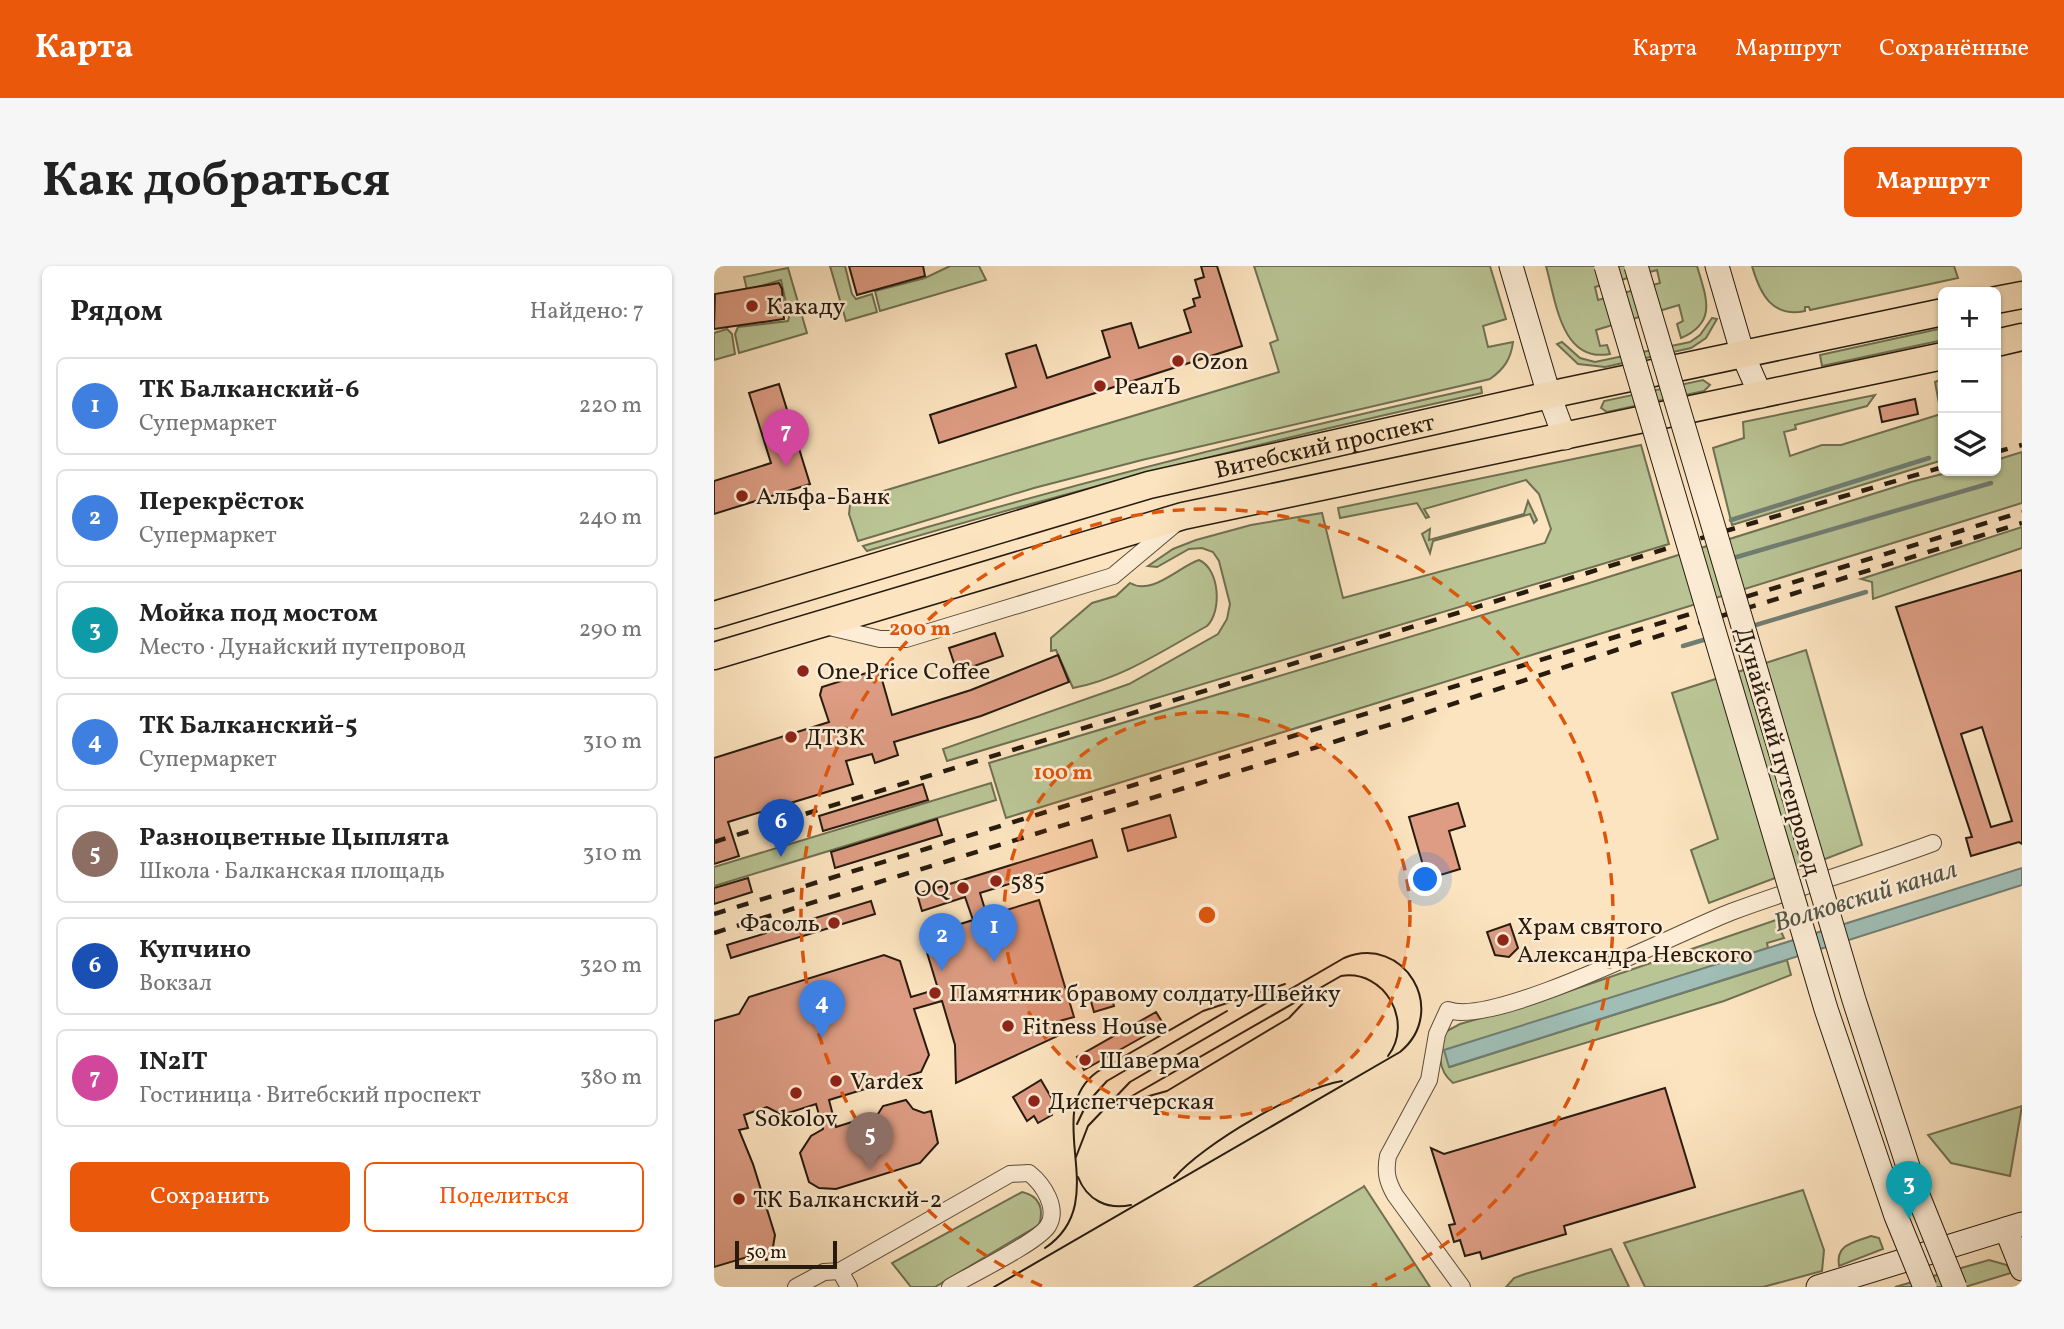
<!DOCTYPE html>
<html lang="ru">
<meta charset="utf-8">
<style>
body{margin:0;font-family:Vollkorn,serif;background:#f6f6f6;color:#222}
.controls{position:absolute;right:21px;top:21px;display:grid;overflow:hidden;border-radius:10px;box-shadow:0 2px 5px #0004}
.controls button{width:63px;height:63px;display:grid;place-items:center;padding:0;border:0;border-bottom:2px solid #e0e0e0;background:#fff;color:#222;font:35px sans-serif}
.scale{position:absolute;left:21px;bottom:18px;width:102px;box-sizing:border-box;padding-left:7px;border:4px solid #271b0e;border-top:0;font-size:19px;line-height:24px;white-space:nowrap;color:#271b0e;-webkit-text-stroke:5px #fdedd6;paint-order:stroke}
.you{position:absolute;left:712px;top:614px;width:24px;height:24px;margin:-18px;border:5px solid #fff;border-radius:50%;background:#1a73e8;box-shadow:0 0 0 10px #1a73e833}
.badge{display:grid;place-items:center;width:46px;height:46px;border-radius:50%;background:#ea580c;color:#fff;font-size:23px;font-weight:700}
.pin{position:absolute;translate:-50% -58px;filter:drop-shadow(0 2px 4px #0008)}
.pin::after{content:'';position:absolute;top:37px;width:24px;height:21px;background:inherit;clip-path:polygon(0 0,100% 0,50% 100%)}
.list{margin:0;padding:0;list-style:none}
h2{display:flex;justify-content:space-between;align-items:center;height:91px;margin:0;padding:0 28px;font-size:30px}
h2 small{font-size:23px;font-weight:400;color:#767676}
.list li{display:grid;grid-template-columns:46px 1fr auto;gap:21px;align-items:center;box-sizing:border-box;height:98px;margin:0 14px 14px;padding:0 14px;border:2px solid #e0e0e0;border-radius:10px}
.list b{display:block;font-size:26px;white-space:nowrap}
.list p{margin:0;font-size:23px;white-space:nowrap;color:#767676}
.list em{font-size:23px;font-style:normal;color:#767676}
.actions{display:flex;gap:14px;padding:21px 28px}
.actions a{flex:1;padding:16px 0;border:2px solid #ea580c;border-radius:10px;text-align:center;font-size:24px;color:#ea580c}
.actions .main{background:#ea580c;color:#fff}
.icon{flex:none;width:38px;height:38px;fill:none;stroke:currentColor;stroke-width:2;stroke-linecap:round;stroke-linejoin:round}
.map{position:relative;flex:none;width:1308px;height:1021px;overflow:hidden;border-radius:10px}
header{display:flex;align-items:center;gap:42px;box-sizing:border-box;height:98px;padding:0 35px;background:#ea580c;color:#fff}
header strong{font-size:33px}
nav{display:flex;gap:38px;margin-inline-start:auto;font-size:24px}
.intro{display:flex;align-items:center;justify-content:space-between;box-sizing:border-box;height:168px;padding:0 42px}
h1{margin:0;font-size:49px}
.button{padding:18px 32px;border-radius:10px;background:#ea580c;color:#fff;font-size:24px;font-weight:700}
main{display:flex;gap:42px;padding:0 42px}
aside{flex:1;background:#fff;border-radius:10px;box-shadow:0 2px 5px #0004}
.map>svg:first-child{display:block}
</style>
<header>
<strong>Карта</strong>
<nav><a>Карта</a><a>Маршрут</a><a>Сохранённые</a></nav>
</header>
<div class="intro"><h1>Как добраться</h1><a class="button">Маршрут</a></div>
<main>
<aside>
<h2>Рядом<small>Найдено: 7</small></h2>
<ul class="list">
<li><span class="badge" style="background:#3f7fe0">1</span><div><b>ТК Балканский-6</b><p>Супермаркет</p></div><em>220 m</em></li>
<li><span class="badge" style="background:#3f7fe0">2</span><div><b>Перекрёсток</b><p>Супермаркет</p></div><em>240 m</em></li>
<li><span class="badge" style="background:#0f9aa8">3</span><div><b>Мойка под мостом</b><p>Место · Дунайский путепровод</p></div><em>290 m</em></li>
<li><span class="badge" style="background:#3f7fe0">4</span><div><b>ТК Балканский-5</b><p>Супермаркет</p></div><em>310 m</em></li>
<li><span class="badge" style="background:#8d6e63">5</span><div><b>Разноцветные Цыплята</b><p>Школа · Балканская площадь</p></div><em>310 m</em></li>
<li><span class="badge" style="background:#1a4fb4">6</span><div><b>Купчино</b><p>Вокзал</p></div><em>320 m</em></li>
<li><span class="badge" style="background:#d1479c">7</span><div><b>IN2IT</b><p>Гостиница · Витебский проспект</p></div><em>380 m</em></li>
</ul>
<div class="actions"><a class="main">Сохранить</a><a>Поделиться</a></div>
</aside>
<div class="map">
<svg width="1308" height="1021" viewBox="0 0 1308 1021">
<rect width="100%" height="100%" fill="#fce4c0"/>
<filter id="stains"><feTurbulence type="fractalNoise" baseFrequency=".00286" numOctaves="4"/><feColorMatrix values="0 0 0 0 .2 0 0 0 0 .09 0 0 0 0 .02 0 0 0 .5 -.17"/></filter>
<radialGradient id="worn" r=".72"><stop offset=".6" stop-color="#630" stop-opacity="0"/><stop offset="1" stop-color="#630" stop-opacity=".3"/></radialGradient>
<g fill="#bac596" stroke="#707052" stroke-width="2" fill-rule="evenodd">
<polygon points="116,0 131,0 138,28 142,33 158,28 163,46 132,55"/>
<polygon points="236,0 265,0 272,14 166,45 161,25 211,12"/>
<path d="M 540,0 L 776,0 L 792,53 L 769,60 L 774,81 L 799,76 C 797,93 790,103 776,113 L 428,194 L 320,222 L 144,275 L 135,248 L 136,239 L 143,233 L 565,106 L 556,77 L 564,74 Z"/>
<path d="M 832,0 L 983,0 C 992,31 1004,56 967,72 L 963,58 L 969,55 L 965,39 L 882,64 L 886,80 L 893,79 L 896,88 C 847,97 842,35 832,0 ZM 943,4 L 946,17 L 884,34 L 881,21 Z"/>
<path d="M 1038,0 L 1240,0 L 1244,12 L 1096,44 L 1095,41 L 1091,41 L 1091,45 C 1058,52 1046,28 1038,0 Z"/>
<polygon points="74,2 93,67 25,87 21,68 24,61 74,55 75,51 67,14 33,24 30,11"/>
<polygon points="998,52 1003,53 992,72 977,82 891,101 864,98 843,78 848,76 866,92 881,96 976,76 986,69"/>
<polygon points="1229,62 1229,74 1108,100 1106,89"/>
<polygon points="13,63 18,68 21,88 0,94 0,67"/>
<polygon points="1229,113 1229,194 1018,259 999,182 1030,172 1029,156 1161,129 1153,140 1081,159 1082,163 1070,166 1076,190 1108,179 1127,179 1227,148 1221,116"/>
<polygon points="989,114 996,119 990,125 893,146 887,142 890,135"/>
<path d="M 767,121 L 768,127 C 561,173 356,224 153,285 L 149,280 C 353,219 559,167 767,121 Z"/>
<polygon points="927,179 955,278 233,495 229,483 415,418 504,368 513,353 516,338 505,295 499,286 488,282 475,283 443,301 434,300 459,283 482,274 537,259 608,247 629,332 831,277 837,263 825,228 812,214 710,243 715,251 712,252 703,237 626,252 624,242"/>
<polygon points="1308,186 1308,237 292,552 275,497 872,318 1197,216 1240,205 1282,205 1282,194"/>
<polygon points="814,235 823,254 820,257 816,248 719,275 716,287 708,268 716,263 715,274 810,248"/>
<polygon points="1308,261 1308,282 1159,333 1158,316 1147,313"/>
<path d="M 485,294 C 506,303 508,346 493,360 C 450,384 407,413 359,422 L 342,384 L 337,385 L 337,372 L 378,337 L 402,330 L 416,317 C 438,330 464,301 485,294 Z"/>
<polygon points="1092,384 1148,579 995,637 977,584 1004,573 958,427"/>
<polygon points="277,517 282,534 0,620 0,601"/>
<path d="M 1062,654 L 1070,672 L 1053,677 L 1054,682 L 731,785 L 736,801 L 1073,694 L 1077,709 L 1010,735 L 739,817 C 722,803 725,784 731,766 L 746,758 L 826,735 Z"/>
<polygon points="1308,840 1296,910 1237,897 1214,869"/>
<polygon points="650,920 716,1021 480,1021 649,921"/>
<polygon points="1089,924 1110,984 1108,1005 1049,1021 931,1021 910,977"/>
<path d="M 308,926 C 326,930 330,943 325,959 L 221,1021 L 197,1021 L 178,997 Z"/>
<path d="M 1157,970 L 1165,972 L 1169,983 L 1125,1000 C 1121,978 1141,976 1157,970 Z"/>
<polygon points="897,983 915,1021 792,1021 800,1012 811,1008"/>
<polygon points="1275,994 1293,999 1297,1007 1251,1021 1181,1021"/>
</g>
<polygon fill="#a0beb6" stroke="#707d73" stroke-width="2" points="1308,602 1308,619 735,801 730,784"/>
<g fill="none" stroke-linecap="round" stroke-linejoin="round">
<g stroke="#707d73" stroke-width="4.5">
<polyline points="1017,254 1215,192"/>
<polyline points="1016,293 1277,217"/>
<polyline points="1035,361 1152,326"/>
<polyline points="969,380 996,372"/>
</g>
</g>
<g fill="#dd9c83" stroke="#271b0e" stroke-width="2" fill-rule="evenodd">
<polygon points="135,0 209,0 211,10 143,29"/>
<polygon points="487,0 503,0 528,80 225,177 216,149 302,121 292,88 322,79 333,112 396,91 388,65 417,57 425,82 477,66 470,44 481,40 479,33 486,31 481,14 490,11"/>
<polygon points="65,17 68,23 70,53 0,63 1,28"/>
<polygon points="65,118 96,218 0,248 0,215 57,197 35,127"/>
<polygon points="1201,133 1204,148 1168,156 1165,141"/>
<path d="M 1308,304 L 1308,578 L 1305,576 L 1257,590 L 1252,572 L 1258,571 L 1182,341 ZM 1268,461 L 1298,555 L 1277,561 L 1247,468 Z"/>
<polygon points="281,367 289,390 243,406 235,382"/>
<polygon points="344,389 355,416 267,450 180,476 184,489 161,497 158,488 132,495 139,518 14,556 25,590 0,598 0,492 115,456 106,429 108,421 165,403 178,449 257,424"/>
<polygon points="209,518 214,534 109,565 105,550"/>
<polygon points="744,537 751,560 735,565 746,603 713,613 695,551"/>
<polygon points="456,549 462,571 414,585 408,563"/>
<polygon points="223,553 228,569 121,602 117,586"/>
<polygon points="378,574 383,591 266,627 273,650 325,634 360,751 338,757 348,768 242,817 241,779 228,735 200,743 215,789 207,806 115,834 122,861 164,848 169,840 192,834 199,843 210,847 217,845 224,877 206,897 122,923 105,922 95,916 86,887 97,870 109,863 102,838 68,849 53,841 30,849 34,862 25,864 39,898 61,969 59,981 63,991 52,994 50,986 0,1001 0,755 25,748 35,731 170,689 186,695 197,731 224,723 208,670 259,654 251,631 208,645 203,628"/>
<polygon points="34,612 38,626 0,638 0,622"/>
<polygon points="157,635 161,648 17,692 13,679"/>
<polygon points="796,658 804,682 795,691 781,689 773,666"/>
<polygon points="396,726 400,740 380,746 376,732"/>
<polygon points="442,746 450,759 370,804 363,791"/>
<polygon points="327,814 341,838 334,842 338,849 324,857 320,850 313,855 299,831"/>
<polygon points="951,822 981,921 850,960 852,968 768,993 766,986 751,990 746,974 740,976 735,959 741,958 717,882 730,888"/>
</g>
<g fill="none" stroke-linecap="round" stroke-linejoin="round">
<g stroke="#5c4d3a" stroke-width="18">
<g id="street">
<polyline points="111,360 166,373 192,373 399,310 461,258"/>
<polyline points="126,1005 135,1021"/>
<path d="M 82,1021 L 110,1006 L 126,1005 L 296,908 L 315,907 C 329,918 345,942 334,960 C 323,977 256,1009 236,1021"/>
<path d="M 748,1021 L 681,929 C 673,915 671,906 674,890 L 715,814 L 723,768 L 734,744 C 781,761 963,667 1017,646 C 1084,621 1152,602 1219,577"/>
</g>
</g>
<g stroke="#271b0e" stroke-width="25">
<g id="secondary">
<polyline points="797,0 835,129 851,172"/>
<polyline points="1003,0 1029,89 1047,130"/>
<polyline points="1292,963 1308,1003"/>
<polyline points="1104,1021 1308,958"/>
</g>
</g>
<g stroke="#271b0e" stroke-width="29">
<g id="primary">
<polyline points="1282,34 1308,29"/>
<polyline points="1282,77 1308,71"/>
<path id="s1" d="M 0,349 L 435,219 L 849,126 L 1229,46"/>
<polyline points="0,390 469,250 1229,90"/>
</g>
</g>
<use href="#street" stroke="#fdedd6" stroke-width="16"/>
<use href="#secondary" stroke="#fdedd6" stroke-width="23"/>
<use href="#primary" stroke="#fce4c0" stroke-width="26"/>
<g stroke="#271b0e" stroke-width="2">
<polyline points="417,835 453,825 575,752 593,733"/>
<path d="M 397,842 L 627,710 C 671,703 700,756 674,790"/>
<polyline points="363,858 373,837 393,815 513,745"/>
<path d="M 364,911 C 373,934 393,944 417,939"/>
<path d="M 460,912 C 489,878 585,822 628,815"/>
<path d="M 331,982 C 401,935 325,848 383,806 L 489,745 L 571,718"/>
<path d="M 280,1021 L 686,786 C 736,745 690,667 630,692 L 416,816 L 374,860 L 362,891"/>
</g>
<g stroke="#271b0e" stroke-width="4.5" stroke-dasharray="12 12" stroke-linecap="butt">
<polyline points="1282,186 1308,179"/>
<polyline points="0,576 964,279 1229,201"/>
<polyline points="0,648 1308,246"/>
<polyline points="0,667 681,457 975,360 1308,257"/>
</g>
<g stroke="#271b0e" stroke-width="25" stroke-linecap="butt">
<g id="secondary-bridge">
<polyline points="892,0 1112,743 1182,950 1211,1021"/>
<polyline points="922,0 1140,734 1201,922 1241,1021"/>
</g>
</g>
<use href="#secondary-bridge" stroke="#fdedd6" stroke-width="23"/>
</g>
<circle cx="493" cy="649" r="203" fill="#de560c" fill-opacity=".12"/>
<g fill="none" stroke="#de560c" stroke-width="3.5" stroke-dasharray="12 9">
<circle cx="493" cy="649" r="203"/>
<path d="M328 1020A406 406 0 1 1 658 1020"/>
</g>
<g fill="#8f2418" stroke="#fdedd6" stroke-width="2.5">
<circle cx="38" cy="40" r="7"/>
<circle cx="464" cy="95" r="7"/>
<circle cx="386" cy="120" r="7"/>
<circle cx="28" cy="230" r="7"/>
<circle cx="89" cy="405" r="7"/>
<circle cx="77" cy="471" r="7"/>
<circle cx="282" cy="615" r="7"/>
<circle cx="249" cy="622" r="7"/>
<circle cx="120" cy="657" r="7"/>
<circle cx="789" cy="674" r="7"/>
<circle cx="221" cy="727" r="7"/>
<circle cx="294" cy="760" r="7"/>
<circle cx="371" cy="794" r="7"/>
<circle cx="122" cy="815" r="7"/>
<circle cx="82" cy="827" r="7"/>
<circle cx="320" cy="835" r="7"/>
<circle cx="25" cy="933" r="7"/>
</g>
<g text-anchor="middle" stroke-width="5" stroke-linejoin="round" paint-order="stroke">
<g font-size="24" fill="#271b0e" stroke="#fdedd6" text-anchor="start">
<text x="52" y="48">Какаду</text>
<text x="478" y="103">Ozon</text>
<text x="400" y="128">РеалЪ</text>
<text x="42" y="238">Альфа-Банк</text>
<text x="103" y="413">One Price Coffee</text>
<text x="91" y="479">ДТЗК</text>
<text x="296" y="623">585</text>
<text x="235" y="630" text-anchor="end">OQ</text>
<text x="106" y="665" text-anchor="end">Фасоль</text>
<text x="803" y="668">Храм святого<tspan x="803" dy="28">Александра Невского</tspan></text>
<text x="235" y="735">Памятник бравому солдату Швейку</text>
<text x="308" y="768">Fitness House</text>
<text x="385" y="802">Шаверма</text>
<text x="136" y="823">Vardex</text>
<text x="334" y="843">Диспетчерская</text>
<text x="82" y="860" text-anchor="middle">Sokolov</text>
<text x="39" y="941">ТК Балканский-2</text>
</g>
<g font-size="24" fill="#271b0e" stroke="#fdedd6">
<text dy="8" stroke="none"><textPath href="#s1" startOffset="634">Витебский проспект</textPath></text>
<text transform="translate(1065 485) rotate(74)" y="8">Дунайский путепровод</text>
</g>
<g font-size="26" font-style="italic" fill="#515449" stroke="#fdedd6">
<text transform="translate(1151 629) rotate(-17)" y="9">Волковский канал</text>
</g>
</g>
<circle cx="493" cy="649" r="10" fill="#de560c" stroke="#fdedd6" stroke-width="3.5"/>
<g font-size="21" text-anchor="middle" font-weight="bold" fill="#de560c" stroke="#fdedd6" stroke-width="5" stroke-linejoin="round" paint-order="stroke">
<text x="206" y="369">200 m</text>
<text x="349" y="513">100 m</text>
</g>
<rect width="100%" height="100%" filter="url(#stains)"/>
<rect width="100%" height="100%" fill="url(#worn)"/>
</svg>
<div class="controls">
<button>+</button>
<button>−</button>
<button><svg class="icon" aria-label="layers" viewBox="0 0 24 24"><path d="M12 4l9 5-9 5-9-5zM3 14l9 5 9-5"/></svg></button>
</div>
<div class="scale">50 m</div>
<div class="you"></div>
<div class="pin badge" style="left:280px;top:696px;background:#3f7fe0">1</div>
<div class="pin badge" style="left:228px;top:705px;background:#3f7fe0">2</div>
<div class="pin badge" style="left:1195px;top:953px;background:#0f9aa8">3</div>
<div class="pin badge" style="left:108px;top:772px;background:#3f7fe0">4</div>
<div class="pin badge" style="left:156px;top:904px;background:#8d6e63">5</div>
<div class="pin badge" style="left:67px;top:591px;background:#1a4fb4">6</div>
<div class="pin badge" style="left:72px;top:201px;background:#d1479c">7</div>
</div>
</main>
